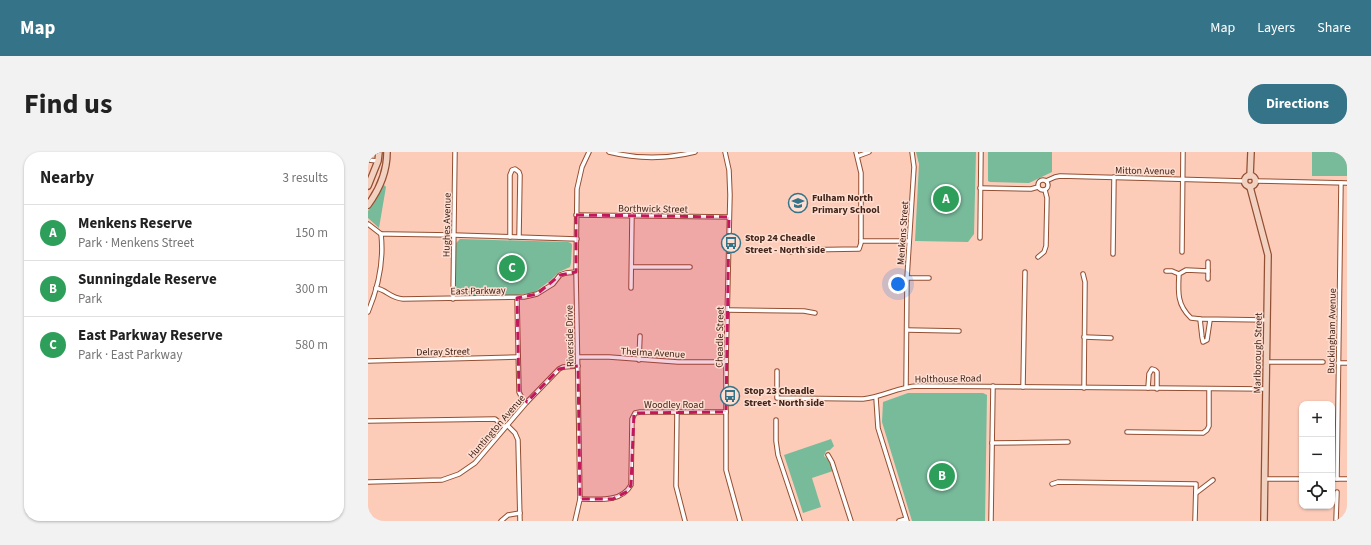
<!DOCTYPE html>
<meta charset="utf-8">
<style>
body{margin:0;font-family:"Source Sans 3",sans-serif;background:#f2f2f2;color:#222}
.controls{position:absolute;right:12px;bottom:12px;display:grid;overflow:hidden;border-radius:8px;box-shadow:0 1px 3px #0004}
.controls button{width:36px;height:36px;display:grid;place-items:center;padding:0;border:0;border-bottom:1px solid #e0e0e0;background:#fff;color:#222;font:20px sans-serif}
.you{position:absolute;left:530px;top:132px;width:14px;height:14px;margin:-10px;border:3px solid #fff;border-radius:50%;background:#1a73e8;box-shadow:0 0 0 6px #1a73e833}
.badge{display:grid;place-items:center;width:26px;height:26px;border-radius:50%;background:#347388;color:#fff;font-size:13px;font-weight:700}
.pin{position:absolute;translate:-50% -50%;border:2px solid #fff;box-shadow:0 1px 4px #0006}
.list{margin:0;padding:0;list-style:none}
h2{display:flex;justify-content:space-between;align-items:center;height:52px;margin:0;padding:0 16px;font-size:17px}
h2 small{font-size:13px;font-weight:400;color:#767676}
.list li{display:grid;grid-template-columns:26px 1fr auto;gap:12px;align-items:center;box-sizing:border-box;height:56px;padding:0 16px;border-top:1px solid #e0e0e0}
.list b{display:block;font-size:15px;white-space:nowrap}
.list p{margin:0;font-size:13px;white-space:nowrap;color:#767676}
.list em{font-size:13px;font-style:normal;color:#767676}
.icon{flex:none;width:22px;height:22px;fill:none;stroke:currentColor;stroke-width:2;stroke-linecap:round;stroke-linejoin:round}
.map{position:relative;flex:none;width:979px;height:369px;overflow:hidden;border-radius:16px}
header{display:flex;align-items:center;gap:24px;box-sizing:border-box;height:56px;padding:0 20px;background:#347388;color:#fff}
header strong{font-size:19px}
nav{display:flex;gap:22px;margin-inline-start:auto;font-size:14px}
.intro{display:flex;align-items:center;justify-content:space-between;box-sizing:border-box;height:96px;padding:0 24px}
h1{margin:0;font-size:28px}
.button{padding:10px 18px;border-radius:16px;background:#347388;color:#fff;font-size:14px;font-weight:700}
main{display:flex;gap:24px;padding:0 24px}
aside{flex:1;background:#fff;border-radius:16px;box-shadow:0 1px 3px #0004}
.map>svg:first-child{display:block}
</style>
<header>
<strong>Map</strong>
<nav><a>Map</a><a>Layers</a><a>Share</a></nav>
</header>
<div class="intro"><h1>Find us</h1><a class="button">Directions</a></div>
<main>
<aside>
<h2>Nearby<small>3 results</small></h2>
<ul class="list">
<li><span class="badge" style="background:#2e9e5b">A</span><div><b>Menkens Reserve</b><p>Park · Menkens Street</p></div><em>150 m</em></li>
<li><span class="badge" style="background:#2e9e5b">B</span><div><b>Sunningdale Reserve</b><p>Park</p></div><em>300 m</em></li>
<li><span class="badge" style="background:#2e9e5b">C</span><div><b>East Parkway Reserve</b><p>Park · East Parkway</p></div><em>580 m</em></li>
</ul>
</aside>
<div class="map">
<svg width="979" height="369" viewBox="0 0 979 369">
<rect width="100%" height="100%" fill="#fcccb9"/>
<g fill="#78bb9b">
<polygon points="548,0 608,0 606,82 600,90 547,89 551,12"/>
<polygon points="620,0 684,0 684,20 661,31 622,30 620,29"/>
<rect x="944" y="0" width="35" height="24"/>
<polygon points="16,33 18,35 11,76 0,66 0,59 8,48"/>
<polygon points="92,87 200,90 203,91 204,93 203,111 202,115 191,120 183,128 167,140 150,143 92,143 89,142 87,137 88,91"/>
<polygon points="540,241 615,241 619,243 617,369 544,369 514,270 515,250"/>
<polygon points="463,287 466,294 462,298 458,299 456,304 462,309 465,319 444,326 453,355 435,361 416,303"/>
</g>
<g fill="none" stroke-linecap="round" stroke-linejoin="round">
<g stroke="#934f32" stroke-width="5.5">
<g id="street">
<path d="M 241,0 C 269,7 299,7 327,0"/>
<polyline points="357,0 361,18 362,43 358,210 358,318 372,369"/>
<polyline points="490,4 501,0"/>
<polyline points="0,8 10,9"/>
<circle cx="675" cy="33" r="5"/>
<polyline points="678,29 687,25 692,24 876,29"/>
<polyline points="887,29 979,31"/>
<polyline points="612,36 663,37 670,35"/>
<polyline points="208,63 361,65"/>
<polyline points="0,72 13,82 20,82 85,83 209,87"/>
<polyline points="142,85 142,23 144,18 147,17 151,20 152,23 151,85"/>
<polyline points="612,86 613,0"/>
<polyline points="493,89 541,89"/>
<polyline points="423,100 428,98 491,97 493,91 493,21 488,0"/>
<polyline points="814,100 815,0"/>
<polyline points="745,102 746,25"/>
<polyline points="670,105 676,100 678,94 679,46 677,38"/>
<path d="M 840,110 L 840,119 L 818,118 L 811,122 C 810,140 809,153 823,166 L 832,167 L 898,168"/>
<polyline points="264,115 322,115"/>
<polyline points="798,119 804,119 811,122"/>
<polyline points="715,122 717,130 716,236"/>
<polyline points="539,126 561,126"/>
<polyline points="840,127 840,119"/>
<path d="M 8,136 C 19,138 22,146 35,147 L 156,145 L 169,142 L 185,132 L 192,123 L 198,121 L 208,120"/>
<polyline points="263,136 264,63"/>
<polyline points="149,146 151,240 154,246 159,250"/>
<polyline points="85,147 87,0"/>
<polyline points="359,158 436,159 447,161"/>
<path d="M 0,160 C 10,136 16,108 13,82"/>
<polyline points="832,167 834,185 835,190 839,188 842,168"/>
<polyline points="539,178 591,179"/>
<polyline points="716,185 743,186"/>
<polyline points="210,205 241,205 310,210 358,210"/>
<polyline points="271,208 272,184"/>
<polyline points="0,209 150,205"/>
<polyline points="898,210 955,210"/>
<polyline points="970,211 979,211"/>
<path d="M 409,219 L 409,246 L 495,247 C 514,245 530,235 549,234 L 898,237"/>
<polyline points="538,235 539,126 546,15 544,0"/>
<polyline points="655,235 657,120"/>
<polyline points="780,236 781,222 784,217 787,218 789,220 789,237"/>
<polyline points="508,246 510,276 539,369"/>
<polyline points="309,259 308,334 317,369"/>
<polyline points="408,268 408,289 410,303 432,369"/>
<polyline points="0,269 127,267 137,275"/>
<polyline points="139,273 147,281 150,288 152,369"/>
<polyline points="759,280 835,281 839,278 841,274 841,237"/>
<polyline points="624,291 700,290"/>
<polyline points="460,303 464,310 483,369"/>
<polyline points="897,327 934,327"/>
<polyline points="964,327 979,327"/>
<polyline points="969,327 973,31"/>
<polyline points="0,330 74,328 91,322 107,311 159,250 191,217 195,215 210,214"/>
<polyline points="684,332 690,330 828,332 827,369"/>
<polyline points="828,341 845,328"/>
<path d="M 212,347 C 230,347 253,351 263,333 L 264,267 L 267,261 L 272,260 L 358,260"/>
<polyline points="133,369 140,363 152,361"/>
<polyline points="207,369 212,347 208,120 209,37 214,15 221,0"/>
<polyline points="531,369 538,367"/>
<polyline points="623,369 625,234"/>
<polyline points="968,369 969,340"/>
</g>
</g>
<g stroke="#934f32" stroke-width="8">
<g id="secondary">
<circle cx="882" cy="29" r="5.5"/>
<polyline points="882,24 883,0"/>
<polyline points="0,34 10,9 11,0"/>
<polyline points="882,35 900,103 896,369"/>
<path d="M 0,53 C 11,38 19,19 19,0"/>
</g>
</g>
<use href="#street" stroke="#fff" stroke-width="3.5"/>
<use href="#secondary" stroke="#f3d1c1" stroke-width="5.5"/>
</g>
<path fill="#c2185b" fill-opacity="0.2" stroke="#c2185b" stroke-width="3" stroke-dasharray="8 5" stroke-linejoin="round" d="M 208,63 L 361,65 L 358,260 L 266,261 L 263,333 L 260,339 L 245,347 L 212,347 L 210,214 L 191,217 L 159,250 L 151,240 L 149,146 L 169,142 L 192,123 L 208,120 Z"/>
<defs>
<g id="school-ring" transform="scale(1)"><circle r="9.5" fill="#feded1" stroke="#347388" stroke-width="1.5"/><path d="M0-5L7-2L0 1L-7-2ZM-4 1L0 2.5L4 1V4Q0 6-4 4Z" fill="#347388"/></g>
<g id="bus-ring" transform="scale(1)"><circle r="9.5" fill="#feded1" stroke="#347388" stroke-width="1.5"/><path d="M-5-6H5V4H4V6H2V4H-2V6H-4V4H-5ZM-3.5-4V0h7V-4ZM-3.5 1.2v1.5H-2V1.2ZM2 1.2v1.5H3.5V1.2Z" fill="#347388"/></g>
</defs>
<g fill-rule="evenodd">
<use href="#school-ring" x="430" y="51"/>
<use href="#bus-ring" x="363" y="91"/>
<use href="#bus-ring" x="362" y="244"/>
</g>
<g text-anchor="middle" stroke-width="3" stroke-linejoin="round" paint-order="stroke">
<g font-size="10" fill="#412317" stroke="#feded1">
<text transform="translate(777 18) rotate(1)" y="4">Mitton Avenue</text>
<text transform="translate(285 56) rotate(1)" y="4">Borthwick Street</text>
<text transform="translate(78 73) rotate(-89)" y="4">Hughes Avenue</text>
<text transform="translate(534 81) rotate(-86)" y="4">Menkens Street</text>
<text transform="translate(110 138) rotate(-1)" y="4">East Parkway</text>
<text transform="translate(963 179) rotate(-89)" y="4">Buckingham Avenue</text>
<text transform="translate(201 184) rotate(-91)" y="4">Riverside Drive</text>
<text transform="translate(351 185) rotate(-89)" y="4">Cheadle Street</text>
<text transform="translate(75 199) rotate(-1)" y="4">Delray Street</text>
<text transform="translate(285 200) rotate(3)" y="4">Thelma Avenue</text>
<text transform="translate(889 201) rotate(-89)" y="4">Marlborough Street</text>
<text transform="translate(580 226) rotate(-1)" y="4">Holthouse Road</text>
<text x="306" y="256">Woodley Road</text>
<text transform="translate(128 274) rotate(-49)" y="4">Huntington Avenue</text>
</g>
<g font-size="10" font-weight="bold" fill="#412317" stroke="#feded1" text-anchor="start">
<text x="444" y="49">Fulham North<tspan x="444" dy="12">Primary School</tspan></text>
<text x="377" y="89">Stop 24 Cheadle<tspan x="377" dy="12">Street - North side</tspan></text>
<text x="376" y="242">Stop 23 Cheadle<tspan x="376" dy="12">Street - North side</tspan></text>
</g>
</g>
</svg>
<div class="controls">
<button>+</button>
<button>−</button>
<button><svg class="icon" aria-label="locate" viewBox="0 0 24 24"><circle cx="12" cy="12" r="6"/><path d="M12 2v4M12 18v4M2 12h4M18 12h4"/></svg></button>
</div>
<div class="you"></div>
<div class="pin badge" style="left:578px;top:47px;background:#2e9e5b">A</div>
<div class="pin badge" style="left:574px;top:324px;background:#2e9e5b">B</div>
<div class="pin badge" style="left:144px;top:116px;background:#2e9e5b">C</div>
</div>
</main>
